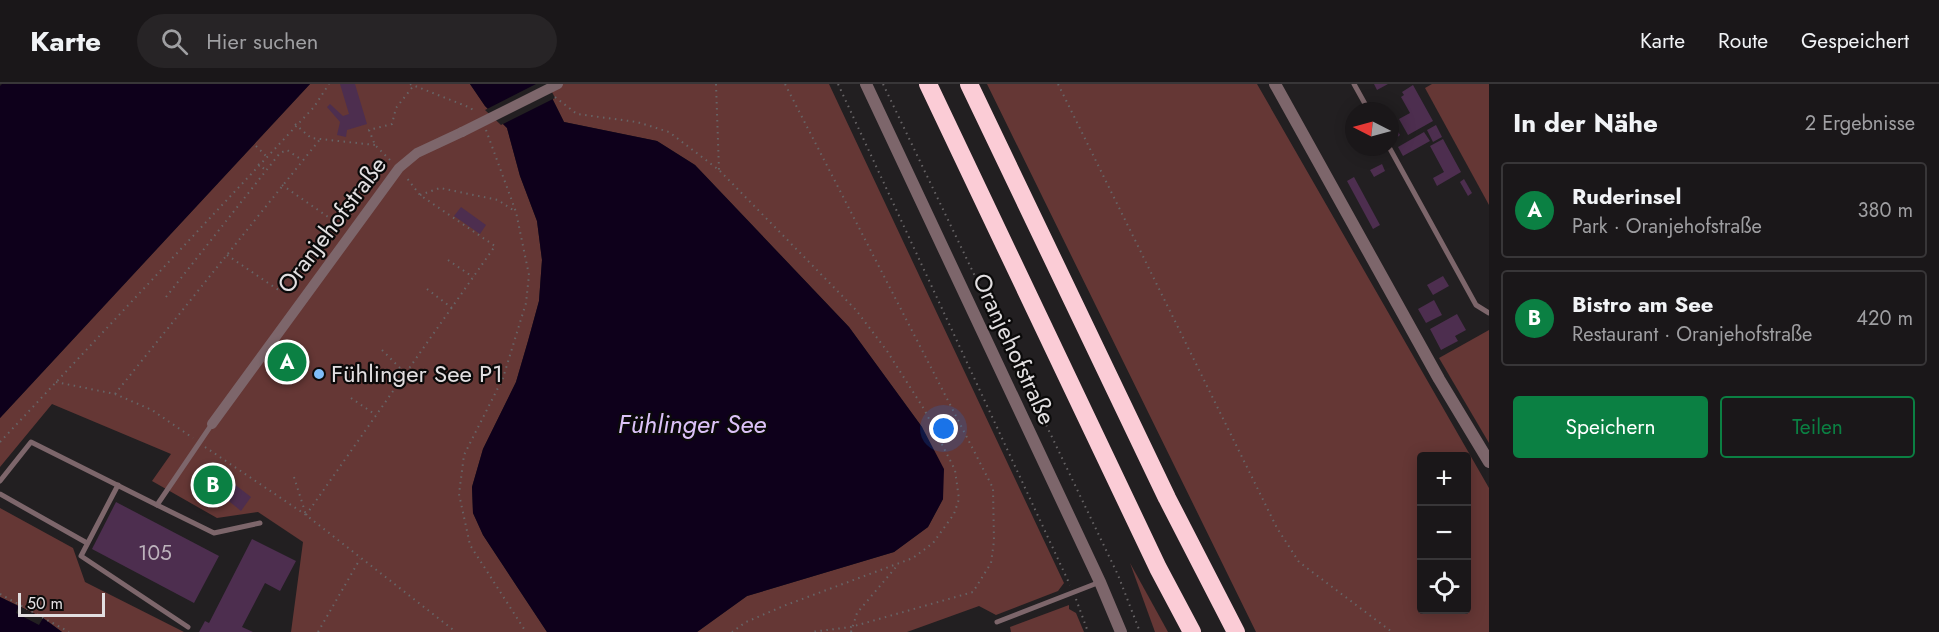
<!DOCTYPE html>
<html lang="de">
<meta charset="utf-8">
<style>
body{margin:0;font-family:Jost,sans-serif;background:#272426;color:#f1f3f6}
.controls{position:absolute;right:18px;bottom:18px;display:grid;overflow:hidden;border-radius:6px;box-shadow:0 3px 15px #0003}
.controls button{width:54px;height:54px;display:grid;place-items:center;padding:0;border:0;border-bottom:2px solid #383638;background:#1a1719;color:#f1f3f6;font:30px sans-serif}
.compass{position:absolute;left:1345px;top:18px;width:54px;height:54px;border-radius:50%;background:#1a1719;box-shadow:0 3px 15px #0003;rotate:276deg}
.scale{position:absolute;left:18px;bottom:15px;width:87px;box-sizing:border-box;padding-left:6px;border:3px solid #e2dfe1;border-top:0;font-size:16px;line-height:21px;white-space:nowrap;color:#e2dfe1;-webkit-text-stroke:4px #0b0a0a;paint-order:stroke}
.you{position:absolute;left:944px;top:345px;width:21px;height:21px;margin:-15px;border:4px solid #fff;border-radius:50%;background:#1a73e8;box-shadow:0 0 0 9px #1a73e833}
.badge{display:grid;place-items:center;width:39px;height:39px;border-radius:50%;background:#0b8043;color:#fff;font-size:20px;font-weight:700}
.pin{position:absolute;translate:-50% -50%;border:3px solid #fff;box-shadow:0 2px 6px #0006}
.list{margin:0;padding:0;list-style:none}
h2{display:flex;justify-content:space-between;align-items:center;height:78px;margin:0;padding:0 24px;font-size:26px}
h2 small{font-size:20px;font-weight:400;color:#9f9fa2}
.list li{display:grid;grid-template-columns:39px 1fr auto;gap:18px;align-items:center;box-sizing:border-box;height:96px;margin:0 12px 12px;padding:0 12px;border:2px solid #383638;border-radius:6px}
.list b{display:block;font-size:22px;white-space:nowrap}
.list p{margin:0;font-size:20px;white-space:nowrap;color:#9f9fa2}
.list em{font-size:20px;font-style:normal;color:#9f9fa2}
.actions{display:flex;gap:12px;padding:18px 24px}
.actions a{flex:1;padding:14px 0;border:2px solid #0b8043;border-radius:6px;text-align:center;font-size:21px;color:#0b8043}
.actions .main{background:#0b8043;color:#fff}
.icon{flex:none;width:33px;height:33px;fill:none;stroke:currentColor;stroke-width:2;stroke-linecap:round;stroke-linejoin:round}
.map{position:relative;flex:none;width:1489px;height:548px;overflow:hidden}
header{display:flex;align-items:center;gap:36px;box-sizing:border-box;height:84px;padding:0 30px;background:#1a1719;border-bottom:2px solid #383638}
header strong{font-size:28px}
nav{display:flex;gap:33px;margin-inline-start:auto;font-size:21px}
.search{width:420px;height:54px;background:#272426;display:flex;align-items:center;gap:15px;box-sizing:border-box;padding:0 21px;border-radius:33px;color:#9f9fa2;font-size:22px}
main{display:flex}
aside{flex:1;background:#1a1719}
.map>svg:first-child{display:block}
</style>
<header>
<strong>Karte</strong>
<div class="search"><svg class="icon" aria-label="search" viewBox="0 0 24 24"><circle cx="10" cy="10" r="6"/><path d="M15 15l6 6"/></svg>Hier suchen</div>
<nav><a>Karte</a><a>Route</a><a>Gespeichert</a></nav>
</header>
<main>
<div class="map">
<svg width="1489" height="548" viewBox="0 0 1489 548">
<rect width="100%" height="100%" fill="#221f21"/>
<g fill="#653735" fill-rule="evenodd">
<polygon points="310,0 470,0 485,22 507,44 520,92 537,137 542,176 539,217 528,257 516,298 483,365 472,403 473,429 483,451 547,548 291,548 303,458 258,428 217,434 152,397 171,370 52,320 0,383 0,334"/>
<polygon points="545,0 829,0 1064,499 1058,507 996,531 979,522 907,548 697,548 747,512 894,468 928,443 943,415 922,343 849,243 695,81 657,57 564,38"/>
<path d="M 987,0 L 1257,0 L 1489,404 L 1489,548 L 1256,548 ZM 1422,372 L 1466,372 L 1466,526 L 1422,526 Z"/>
<polygon points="1432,0 1489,0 1489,121 1425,4"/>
<polygon points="1489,246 1489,359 1439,274"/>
<polygon points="0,424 73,464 85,498 184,548 62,548 43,534 0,513"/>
<polygon points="1130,479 1168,548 1155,548"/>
<polygon points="1069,521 1069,525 1076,529 1084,548 1011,548 1010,543"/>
</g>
<g fill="#0e001b">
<polygon points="2,0 310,0 0,334 0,2"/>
<polygon points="470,0 545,0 564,38 657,57 695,81 849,243 922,343 944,385 943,415 928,443 894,468 747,512 697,548 547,548 483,451 473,429 472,403 483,365 516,298 528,257 539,217 542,176 537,137 520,92 507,44 485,22"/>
<polygon points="0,513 43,534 62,548 0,548"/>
</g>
<g fill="#221f21">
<polygon points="536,0 548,0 555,14 501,41 485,26"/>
<polygon points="19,522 43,534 39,541 16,529"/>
</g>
<g fill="#4d2e4f">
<polygon points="340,0 355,0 367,40 347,46 346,53 337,51 340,38 327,23 330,20 343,32 349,30"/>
<polygon points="1374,0 1388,0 1377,6"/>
<polygon points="1413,1 1433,37 1408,51 1399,35 1410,29 1401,13 1404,11 1402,8"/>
<polygon points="1390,33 1400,51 1395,55 1390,46"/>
<polygon points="1436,41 1442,53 1433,58 1427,46"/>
<polygon points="1424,48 1430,57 1403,72 1398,63"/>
<polygon points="1443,55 1461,88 1437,102 1433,94 1444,88 1430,62"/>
<polygon points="1382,80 1385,87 1374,93 1370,86"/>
<polygon points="1354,93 1380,141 1373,145 1347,97"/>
<polygon points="1464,95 1472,109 1468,112 1460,98"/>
<polygon points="461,123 486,141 480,150 454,132"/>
<polygon points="1443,192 1449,202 1433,211 1427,201"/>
<polygon points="1434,216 1442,231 1426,239 1418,225"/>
<polygon points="1457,230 1466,246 1455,252 1458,257 1441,266 1430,245"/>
<polygon points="213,385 227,395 217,409 213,406 205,418 195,411"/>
<polygon points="229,396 251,413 241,427 219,409"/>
<polygon points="116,418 219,472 194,519 92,465"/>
<polygon points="252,455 296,477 280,507 265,499 242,543 253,548 199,548 205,537 209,539"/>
</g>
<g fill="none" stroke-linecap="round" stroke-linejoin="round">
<g stroke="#676466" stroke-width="2" stroke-dasharray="1.5 4.5" stroke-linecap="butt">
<polyline points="410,0 471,24 475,29"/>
<polyline points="716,0 719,86"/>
<polyline points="785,0 993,404 994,457 991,479 973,508 851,543 811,548"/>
<polyline points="838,0 1070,501"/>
<polyline points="883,0 1118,491 1140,548"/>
<polyline points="1058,0 1277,444 1299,478 1392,548"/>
<polyline points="555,13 577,30 637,38 669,48 719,86 856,226 887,267 924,325 955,386 959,415 954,430 933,459 913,474 786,521 746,538 732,548"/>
<polyline points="295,40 311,54 375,61"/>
<polyline points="486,46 516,128 529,191 526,219 503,294 464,371 459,410 470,461 526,548"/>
<polyline points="256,62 266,72"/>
<polyline points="390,76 375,61 369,46 392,40 396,24 414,1"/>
<polyline points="258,80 267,87"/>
<polyline points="282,101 331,135"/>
<polyline points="420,111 440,104 498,116 516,128"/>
<polyline points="227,171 277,205 294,208"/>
<polyline points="448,176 473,193"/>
<polyline points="427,205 452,224"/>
<polyline points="166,213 280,69 287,66 302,76"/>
<polyline points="382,266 405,289"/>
<polyline points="56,298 115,310 152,326 193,354"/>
<polyline points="115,310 321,54"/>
<polyline points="351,314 376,331"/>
<polyline points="0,358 314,23 329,0"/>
<polyline points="205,363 306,431 456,548"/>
<polyline points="294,393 306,431"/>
<polyline points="306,431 495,162 420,111 406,93"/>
<polyline points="0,510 69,548"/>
<polyline points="1076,515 1088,548"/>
<polyline points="318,548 360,475"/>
<polyline points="851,548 857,529 896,483"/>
</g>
<g stroke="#7d666b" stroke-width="5">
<polyline points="1354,0 1369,27"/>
<polyline points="1389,63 1476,221 1489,229"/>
<polyline points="212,340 157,421 214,449 260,439"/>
<polyline points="0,397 31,358 157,421"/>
<polyline points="118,401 81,472 188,543"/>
<polyline points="0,410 87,459"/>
<polyline points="997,538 1100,498"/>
</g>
<polyline stroke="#7d666b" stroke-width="10" points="212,340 399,84 417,69 462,48"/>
<g stroke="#7d666b" stroke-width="12">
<polyline points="866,0 1100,498 1121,548"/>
<polyline points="1275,0 1439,295 1489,378"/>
</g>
<g stroke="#fbccd6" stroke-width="18">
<polyline points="928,0 1158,484 1192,548"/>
<polyline points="969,0 1167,414 1236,548"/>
</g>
<polyline stroke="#7d666b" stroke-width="10" points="462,48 558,0"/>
</g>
<circle fill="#7fbdf9" stroke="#0b0a0a" stroke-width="2" cx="319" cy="290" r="6"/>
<g text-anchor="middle" stroke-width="4.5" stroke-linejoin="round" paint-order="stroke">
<g font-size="21" fill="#bdb3bc">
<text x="155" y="476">105</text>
</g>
<g font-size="24" fill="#e2dfe1" stroke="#0b0a0a">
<text transform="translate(332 141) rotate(-53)" y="8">Oranjehofstraße</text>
<text transform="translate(1014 265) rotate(65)" y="8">Oranjehofstraße</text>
</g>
<g font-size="24" fill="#e2dfe1" stroke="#0b0a0a" text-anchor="start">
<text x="331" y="298">Fühlinger See P1</text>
</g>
<g font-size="26" font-style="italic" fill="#dcc2f8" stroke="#0b0a0a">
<text x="692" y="349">Fühlinger See</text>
</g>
</g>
</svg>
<div class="controls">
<button>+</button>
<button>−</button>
<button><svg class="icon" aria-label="locate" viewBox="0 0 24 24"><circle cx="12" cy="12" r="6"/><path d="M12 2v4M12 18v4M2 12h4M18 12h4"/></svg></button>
</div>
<svg class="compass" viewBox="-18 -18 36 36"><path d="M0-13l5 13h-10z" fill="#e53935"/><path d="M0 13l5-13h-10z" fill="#9f9fa2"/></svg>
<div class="scale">50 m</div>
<div class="you"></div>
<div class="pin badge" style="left:287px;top:278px">A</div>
<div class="pin badge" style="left:213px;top:401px">B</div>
</div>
<aside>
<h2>In der Nähe<small>2 Ergebnisse</small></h2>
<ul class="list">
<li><span class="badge">A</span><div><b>Ruderinsel</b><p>Park · Oranjehofstraße</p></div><em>380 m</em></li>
<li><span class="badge">B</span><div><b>Bistro am See</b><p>Restaurant · Oranjehofstraße</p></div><em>420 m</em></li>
</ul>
<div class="actions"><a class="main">Speichern</a><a>Teilen</a></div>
</aside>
</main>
